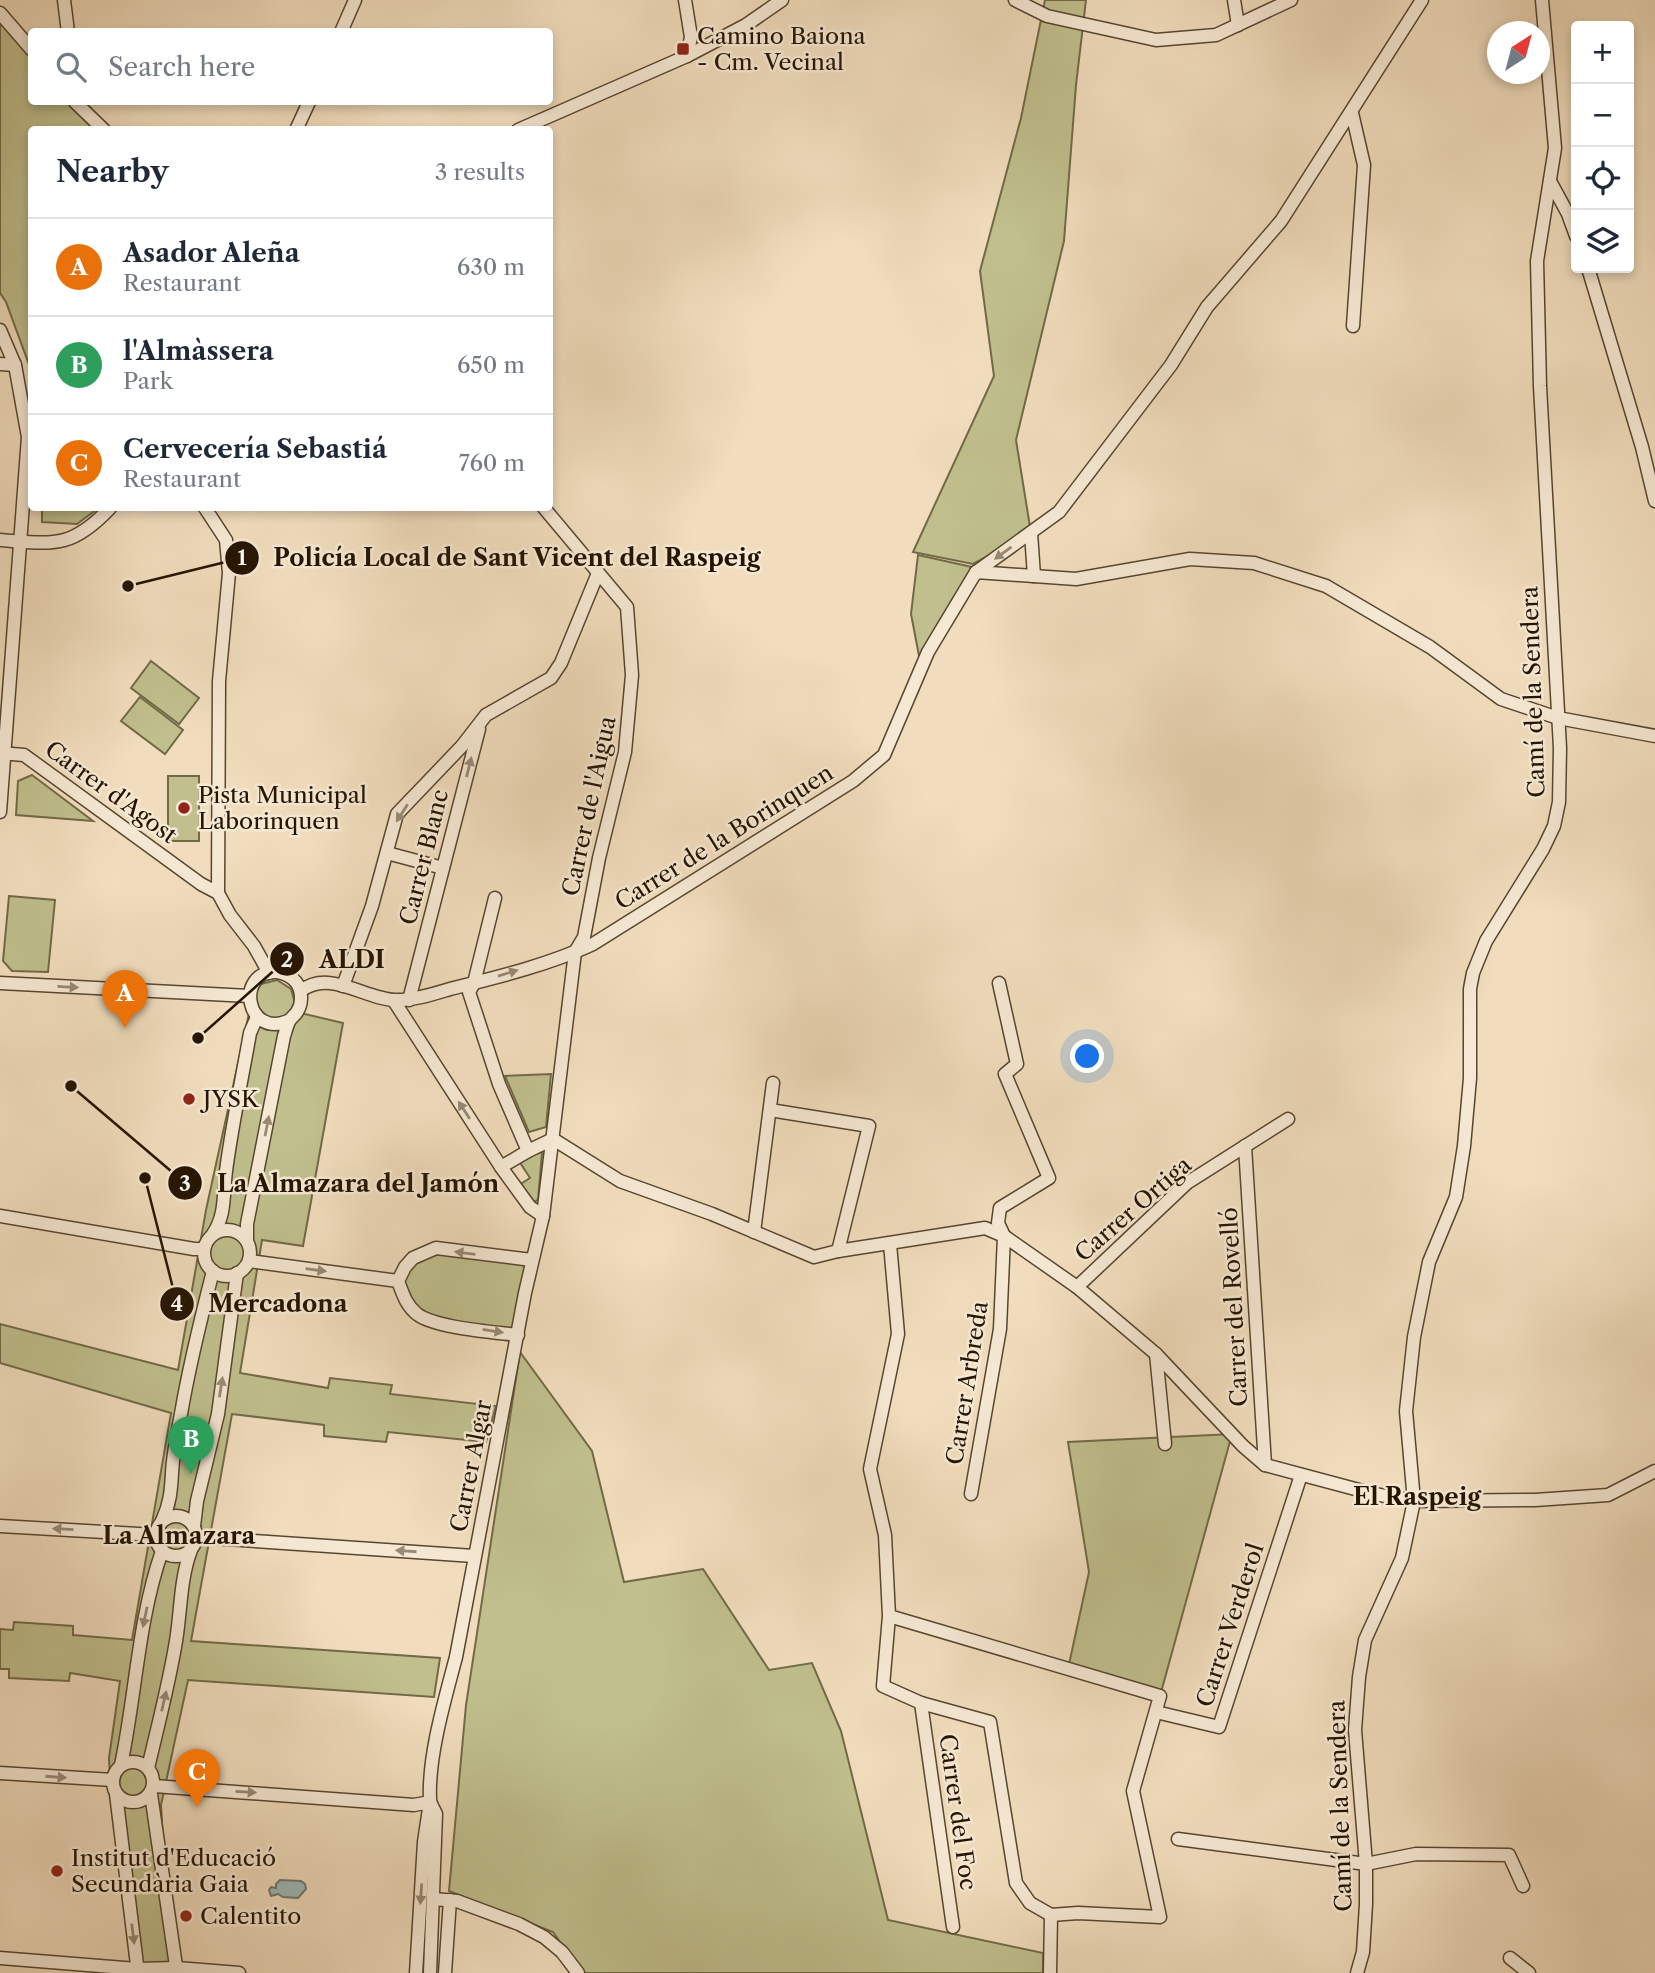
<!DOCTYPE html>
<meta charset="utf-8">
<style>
body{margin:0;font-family:"Libre Caslon Text",serif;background:#f2f2f3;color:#1f2937}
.controls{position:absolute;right:21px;top:21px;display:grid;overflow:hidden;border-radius:7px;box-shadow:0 4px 10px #0003}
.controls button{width:63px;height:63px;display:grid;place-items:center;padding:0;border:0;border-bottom:2px solid #e0e1e3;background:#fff;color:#1f2937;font:35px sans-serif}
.compass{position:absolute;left:1487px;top:21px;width:63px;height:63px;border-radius:50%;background:#fff;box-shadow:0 4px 10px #0003;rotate:36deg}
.you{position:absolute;left:1088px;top:1057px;width:24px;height:24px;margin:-18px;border:5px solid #fff;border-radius:50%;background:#1a73e8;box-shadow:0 0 0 10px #1a73e833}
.badge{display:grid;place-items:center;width:46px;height:46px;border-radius:50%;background:#8f2418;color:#fff;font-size:23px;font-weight:700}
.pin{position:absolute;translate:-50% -58px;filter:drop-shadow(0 2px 4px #0008)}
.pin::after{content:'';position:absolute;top:37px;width:24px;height:21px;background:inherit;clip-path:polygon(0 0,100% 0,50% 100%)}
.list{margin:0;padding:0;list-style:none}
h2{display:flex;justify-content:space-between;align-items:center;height:91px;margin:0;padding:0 28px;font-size:30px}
h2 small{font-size:23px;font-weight:400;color:#747a83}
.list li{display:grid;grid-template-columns:46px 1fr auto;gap:21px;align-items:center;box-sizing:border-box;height:98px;padding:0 28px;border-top:2px solid #e0e1e3}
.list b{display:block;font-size:26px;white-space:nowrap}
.list p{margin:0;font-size:23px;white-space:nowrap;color:#747a83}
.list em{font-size:23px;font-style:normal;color:#747a83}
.icon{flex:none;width:38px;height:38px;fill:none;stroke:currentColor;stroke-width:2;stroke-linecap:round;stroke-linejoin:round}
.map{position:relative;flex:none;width:1655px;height:1973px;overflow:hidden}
.search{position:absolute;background:#fff;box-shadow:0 4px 10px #0003;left:28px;top:28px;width:525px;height:77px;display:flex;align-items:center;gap:18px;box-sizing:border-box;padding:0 24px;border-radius:7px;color:#747a83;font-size:26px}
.panel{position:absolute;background:#fff;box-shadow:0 4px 10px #0003;left:28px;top:126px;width:525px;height:385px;border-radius:7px}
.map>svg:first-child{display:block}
</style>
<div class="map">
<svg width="1655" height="1973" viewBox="0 0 1655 1973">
<rect width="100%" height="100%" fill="#f1ddbd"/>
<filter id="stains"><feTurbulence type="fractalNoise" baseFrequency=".00286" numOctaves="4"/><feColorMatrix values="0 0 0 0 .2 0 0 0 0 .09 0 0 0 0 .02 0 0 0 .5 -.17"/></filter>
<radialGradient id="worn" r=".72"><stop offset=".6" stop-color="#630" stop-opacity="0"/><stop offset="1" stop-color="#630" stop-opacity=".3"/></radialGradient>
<g fill="#c0bf8d" stroke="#726a47" stroke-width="2">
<polygon points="1045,0 1086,0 1076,85 1064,241 1016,440 1031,533 973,564 913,552 994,376 980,271 1021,118"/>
<polygon points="0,13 31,50 32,102 75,102 104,129 32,130 31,370 6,302 0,293"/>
<polygon points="42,508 97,508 97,509 77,524 42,522"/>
<polygon points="918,555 972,567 920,661 911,614"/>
<polygon points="151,661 199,698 179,724 131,688"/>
<polygon points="140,697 183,730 165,754 121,721"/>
<polygon points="32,775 93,821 16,815 18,781"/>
<rect x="168" y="776" width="31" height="65"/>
<polygon points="9,896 55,900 48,972 12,971 3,961"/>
<polygon points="277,980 291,989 295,1003 292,1011 343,1023 303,1246 262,1240 240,1373 328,1388 330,1378 392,1385 390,1394 496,1406 486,1442 388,1432 386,1442 324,1436 324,1425 232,1414 191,1641 440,1658 434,1697 188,1680 161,1805 170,1959 167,1973 147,1973 141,1961 111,1799 109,1758 120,1681 70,1673 69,1681 9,1678 9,1669 0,1669 0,1629 13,1630 14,1622 73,1626 73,1635 132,1640 171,1413 0,1363 0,1324 178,1370 206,1210 253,995 261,984"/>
<polygon points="551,1074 546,1127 529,1132 505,1076"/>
<polygon points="536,1151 542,1153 538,1200 534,1202 519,1185 530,1178 519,1161"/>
<polygon points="436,1248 532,1260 518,1335 418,1316 398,1281 404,1268"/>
<polygon points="520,1352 592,1451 624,1582 703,1569 769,1670 812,1663 841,1731 888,1920 1043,1953 1043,1973 582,1973 553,1932 449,1891 466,1705"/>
<polygon points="1232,1434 1160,1696 1068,1669 1089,1572 1068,1442"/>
</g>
<polygon fill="#9ebabb" stroke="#6d7871" stroke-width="2" points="280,1880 301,1881 305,1884 306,1889 298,1898 283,1897 278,1894 271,1896 269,1890 271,1887 276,1888 276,1884"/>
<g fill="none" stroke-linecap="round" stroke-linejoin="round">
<g stroke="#574630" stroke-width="15">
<g id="minor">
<polyline points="64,0 68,32"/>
<polyline points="685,0 691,37 687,56"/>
<polyline points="1015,0 1047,16 1156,40 1216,35 1291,0"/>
<polyline points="1234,0 1238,25"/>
<polyline points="0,13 32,50"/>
<polyline points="341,32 355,0"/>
<polyline points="75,102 104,130"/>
<polyline points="1352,113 1364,165 1353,326"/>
<polyline points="296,130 309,102"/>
<polyline points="518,130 687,56 746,25 782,0"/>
<polyline points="1550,181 1568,214 1576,236"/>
<polyline points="1588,268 1642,447 1655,501"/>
<polyline points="0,330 15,365 28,437 0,812"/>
<polyline points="0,364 15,365"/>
<polyline points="205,508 226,540 229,573 219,681 218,893"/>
<polyline points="1031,533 1034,576"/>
<path d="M 0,540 C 54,544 71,549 110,508"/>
<polyline points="976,572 1059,512 1171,365 1207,307 1281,221 1422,0"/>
<polyline points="0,753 24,755 201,884 218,893 230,915 254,946 269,973"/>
<polyline points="387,853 443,868"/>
<polyline points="495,898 474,983 469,992 499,1084 528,1151"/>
<polyline points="0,983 249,996"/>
<polyline points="343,986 372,906 397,814 462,746 486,715 551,678 561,663 598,573"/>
<path d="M 301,991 C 330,968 367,1001 398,1000 C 415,1000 433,994 450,989 C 498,977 548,965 593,944 L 853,781 L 884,755 L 928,652 L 976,572 L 1076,579 L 1190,559 L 1254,563 L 1326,586 L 1430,647 L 1501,699 L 1558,718 L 1655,736"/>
<polyline points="409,1000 479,729"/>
<polyline points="394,1001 501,1167 530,1207 543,1216"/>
<polyline points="770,1110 869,1126 838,1251"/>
<polyline points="553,1139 620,1181 712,1214 814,1257 838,1251 985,1228 1004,1236 1077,1287 1156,1354 1243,1446 1265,1465 1374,1494 1414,1501 1535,1500 1608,1495 1655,1471"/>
<polyline points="1245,1146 1265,1465"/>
<polyline points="501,1167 528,1151 553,1139"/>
<polyline points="0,1216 194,1249 204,1249"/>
<circle cx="227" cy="1253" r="23"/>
<polyline points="754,1232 773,1083"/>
<path d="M 213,1234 C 226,1215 223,1194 226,1171 C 232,1125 242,1079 250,1033 L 257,1017"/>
<path d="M 247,1241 L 247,1224 L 284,1036 C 286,1031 287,1024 290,1020 C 292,1017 295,1015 297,1012 C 303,1003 302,990 296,982 C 291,976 284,973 277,972 C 234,970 246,1041 290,1020"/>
<polyline points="249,1261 398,1281"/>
<polyline points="1077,1287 1187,1183 1288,1119"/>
<path d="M 518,1335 C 494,1332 435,1328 417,1314 C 406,1305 403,1294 398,1281 L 405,1267 L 413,1258 L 436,1248 L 532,1260"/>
<polyline points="1156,1354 1165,1444"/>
<polyline points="971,1494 1000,1329 1004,1236 998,1223 1000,1208 1049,1178 1005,1074 1017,1064 999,983"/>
<circle cx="176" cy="1536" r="20"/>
<path d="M 162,1521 C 170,1504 171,1491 172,1473 C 173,1454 177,1434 181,1414 C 189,1366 201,1318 213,1271"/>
<polyline points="0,1526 156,1535"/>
<polyline points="194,1526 197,1501 218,1414 237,1273"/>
<polyline points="197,1537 474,1556"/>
<polyline points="889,1616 1160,1696 1133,1791 1160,1917 1078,1913 1051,1915 1030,1903 1016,1883 990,1722 921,1703 883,1686 889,1616 885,1535 870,1469 898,1334 890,1244"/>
<polyline points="921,1703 953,1927"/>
<polyline points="1156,1712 1219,1727 1301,1475"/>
<circle cx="133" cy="1782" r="20"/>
<path d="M 121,1765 C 136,1694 138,1620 162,1551"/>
<path d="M 148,1768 C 158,1725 169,1684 176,1641 C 181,1611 180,1579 191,1550"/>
<polyline points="0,1773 113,1780"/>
<polyline points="154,1786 414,1805 430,1802 424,1842 416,1973"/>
<polyline points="116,1794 138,1973"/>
<polyline points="151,1794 177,1973"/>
<polyline points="1178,1839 1366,1864 1416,1854 1509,1855 1523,1886"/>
<polyline points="433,1899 457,1901 519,1924 544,1937 562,1952 578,1973"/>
<polyline points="0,1958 137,1969 177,1968 239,1973"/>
<polyline points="1510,1958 1529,1973"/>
<path d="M 430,1973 L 436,1814 C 434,1809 430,1804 430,1799 C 428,1756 445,1699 456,1657 L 525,1293 L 543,1216 L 575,952 L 584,937 L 599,858 L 625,752 L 632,675 L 627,607 L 544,508"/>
<polyline points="445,1973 450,1900"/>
<polyline points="1050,1973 1051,1915"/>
<polyline points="1357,1973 1363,1952 1366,1904 1366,1864 1355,1730 1359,1677 1365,1640 1402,1558 1414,1501 1406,1411 1414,1337 1429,1262 1456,1197 1464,1146 1470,1078 1470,989 1473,973 1486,941 1543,849 1554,826 1559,802 1560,748 1540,386 1537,261 1555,148 1542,0"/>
</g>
</g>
<use href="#minor" stroke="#f6e9d4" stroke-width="12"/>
</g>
<defs><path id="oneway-solid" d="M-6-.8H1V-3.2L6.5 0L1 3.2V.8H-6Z" transform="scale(1.75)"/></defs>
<g fill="#988975">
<use href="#oneway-solid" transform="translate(1003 553) rotate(144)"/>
<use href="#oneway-solid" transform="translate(469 767) rotate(-76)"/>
<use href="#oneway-solid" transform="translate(402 813) rotate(123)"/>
<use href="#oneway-solid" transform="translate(508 973) rotate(-17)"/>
<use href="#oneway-solid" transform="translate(68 987) rotate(3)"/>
<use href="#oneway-solid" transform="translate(464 1110) rotate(-123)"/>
<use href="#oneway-solid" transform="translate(267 1126) rotate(-79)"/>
<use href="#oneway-solid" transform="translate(465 1253) rotate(-173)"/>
<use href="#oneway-solid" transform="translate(316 1270) rotate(8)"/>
<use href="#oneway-solid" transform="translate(493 1331) rotate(9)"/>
<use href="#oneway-solid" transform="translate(221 1387) rotate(-81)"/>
<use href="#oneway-solid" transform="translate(63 1529) rotate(-177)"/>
<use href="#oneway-solid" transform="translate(406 1551) rotate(-176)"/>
<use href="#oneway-solid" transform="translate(145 1617) rotate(102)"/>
<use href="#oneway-solid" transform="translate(164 1701) rotate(-77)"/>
<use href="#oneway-solid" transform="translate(56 1777) rotate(4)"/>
<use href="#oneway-solid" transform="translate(246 1792) rotate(3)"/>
<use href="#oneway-solid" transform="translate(421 1894) rotate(94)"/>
<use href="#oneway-solid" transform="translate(133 1934) rotate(83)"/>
</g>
<g fill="#8f2418" stroke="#f6e9d4" stroke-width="2.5">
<rect x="676" y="42" width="14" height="14" rx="3.5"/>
<circle cx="184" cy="808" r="7"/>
<circle cx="189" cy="1099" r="7"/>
<circle cx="57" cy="1871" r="7"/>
<circle cx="186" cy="1916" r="7"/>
</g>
<g text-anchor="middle" stroke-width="5" stroke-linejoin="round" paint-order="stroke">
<g font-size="23" fill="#241401" stroke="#f6e9d4" text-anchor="start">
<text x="697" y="44">Camino Baiona<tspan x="697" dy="26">- Cm. Vecinal</tspan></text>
<text x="198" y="803">Pista Municipal<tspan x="198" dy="26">Laborinquen</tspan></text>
<text x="203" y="1107">JYSK</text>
<text x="71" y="1866">Institut d'Educació<tspan x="71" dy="26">Secundària Gaia</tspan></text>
<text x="200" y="1924">Calentito</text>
</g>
<g font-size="23" fill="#241401" stroke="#f6e9d4">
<text transform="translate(1533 692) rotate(-92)" y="8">Camí de la Sendera</text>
<text transform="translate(111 792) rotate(36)" y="8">Carrer d'Agost</text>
<text transform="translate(589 806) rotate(-78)" y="8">Carrer de l'Aigua</text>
<text transform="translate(724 837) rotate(-32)" y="8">Carrer de la Borinquen</text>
<text transform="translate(424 857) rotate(-76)" y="8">Carrer Blanc</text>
<text transform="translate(1133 1209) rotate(-41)" y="8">Carrer Ortiga</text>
<text transform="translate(1234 1307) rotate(-93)" y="8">Carrer del Rovelló</text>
<text transform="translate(967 1383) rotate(-81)" y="8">Carrer Arbreda</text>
<text transform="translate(471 1466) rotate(-79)" y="8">Carrer Algar</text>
<text transform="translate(1230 1625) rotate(-72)" y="8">Carrer Verderol</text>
<text transform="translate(1340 1806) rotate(-92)" y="8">Camí de la Sendera</text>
<text transform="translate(958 1812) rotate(82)" y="8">Carrer del Foc</text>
</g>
<g font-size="24" font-weight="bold" fill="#241401" stroke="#f6e9d4">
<text x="1417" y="1505">El Raspeig</text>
<text x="179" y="1544">La Almazara</text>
</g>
</g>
<path fill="none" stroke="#241401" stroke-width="2.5" d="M128 586L242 558M198 1038L287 959M71 1086L185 1183M145 1178L177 1304"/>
<g fill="#241401" stroke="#f6e9d4" stroke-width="2.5">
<circle cx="128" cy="586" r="7"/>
<circle cx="198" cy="1038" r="7"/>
<circle cx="71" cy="1086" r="7"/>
<circle cx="145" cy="1178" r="7"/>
<circle cx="242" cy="558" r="18"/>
<circle cx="287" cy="959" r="18"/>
<circle cx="185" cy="1183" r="18"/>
<circle cx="177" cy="1304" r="18"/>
</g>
<g font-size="21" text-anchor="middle" font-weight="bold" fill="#fff">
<text x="242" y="565">1</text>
<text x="287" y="967">2</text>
<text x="185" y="1191">3</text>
<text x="177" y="1311">4</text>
</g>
<g font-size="24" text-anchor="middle" font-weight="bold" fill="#241401" stroke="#f6e9d4" stroke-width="5" stroke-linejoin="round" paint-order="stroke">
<text x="517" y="566">Policía Local de Sant Vicent del Raspeig</text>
<text x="352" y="968">ALDI</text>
<text x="358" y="1192">La Almazara del Jamón</text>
<text x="278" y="1312">Mercadona</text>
</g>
<rect width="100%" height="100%" filter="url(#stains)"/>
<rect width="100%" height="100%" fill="url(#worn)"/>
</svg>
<div class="controls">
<button>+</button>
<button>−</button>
<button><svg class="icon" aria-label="locate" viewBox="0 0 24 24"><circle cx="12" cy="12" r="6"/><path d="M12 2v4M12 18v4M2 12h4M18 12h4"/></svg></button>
<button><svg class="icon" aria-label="layers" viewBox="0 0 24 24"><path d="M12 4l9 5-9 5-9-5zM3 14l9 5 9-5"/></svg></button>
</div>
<svg class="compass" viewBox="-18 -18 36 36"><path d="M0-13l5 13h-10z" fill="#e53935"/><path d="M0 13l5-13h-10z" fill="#747a83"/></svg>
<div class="you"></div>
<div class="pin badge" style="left:125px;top:1028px;background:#e8710a">A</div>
<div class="pin badge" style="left:191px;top:1474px;background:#2e9e5b">B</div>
<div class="pin badge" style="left:197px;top:1807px;background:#e8710a">C</div>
<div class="search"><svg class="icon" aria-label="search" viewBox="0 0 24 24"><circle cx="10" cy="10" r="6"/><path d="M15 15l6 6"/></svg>Search here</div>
<section class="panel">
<h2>Nearby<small>3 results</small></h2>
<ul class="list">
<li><span class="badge" style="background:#e8710a">A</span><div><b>Asador Aleña</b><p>Restaurant</p></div><em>630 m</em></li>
<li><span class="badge" style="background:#2e9e5b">B</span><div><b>l'Almàssera</b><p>Park</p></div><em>650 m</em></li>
<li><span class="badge" style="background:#e8710a">C</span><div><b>Cervecería Sebastiá</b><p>Restaurant</p></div><em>760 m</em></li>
</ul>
</section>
</div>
